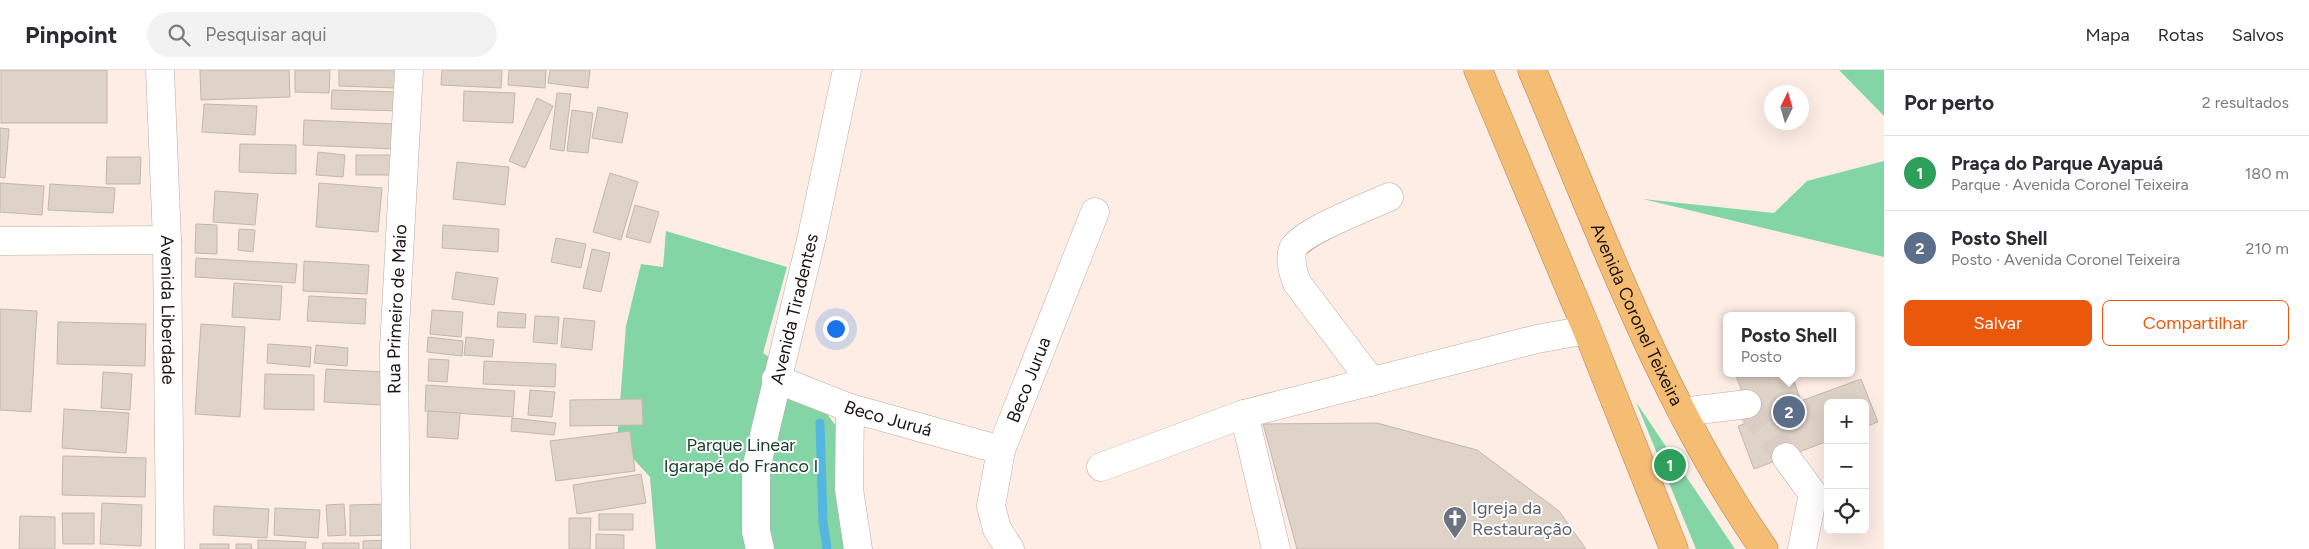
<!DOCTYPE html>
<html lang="pt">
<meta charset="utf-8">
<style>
body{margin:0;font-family:Figtree,sans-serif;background:#f2f2f3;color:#2b2b33}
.controls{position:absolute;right:15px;bottom:15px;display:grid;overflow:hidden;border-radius:8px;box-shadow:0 5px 20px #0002}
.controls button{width:45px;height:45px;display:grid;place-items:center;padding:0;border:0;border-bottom:1px solid #e1e1e2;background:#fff;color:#2b2b33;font:25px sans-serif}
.compass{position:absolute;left:1764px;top:15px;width:45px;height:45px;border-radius:50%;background:#fff;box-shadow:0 5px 20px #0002;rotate:5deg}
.you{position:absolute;left:835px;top:258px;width:18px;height:18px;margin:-12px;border:4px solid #fff;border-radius:50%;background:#1a73e8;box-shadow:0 0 0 8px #1a73e833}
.badge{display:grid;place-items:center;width:32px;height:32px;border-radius:50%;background:#ea580c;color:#fff;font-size:16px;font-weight:700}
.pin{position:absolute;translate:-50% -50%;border:2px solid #fff;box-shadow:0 1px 5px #0006}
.popup{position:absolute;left:1723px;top:242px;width:132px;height:65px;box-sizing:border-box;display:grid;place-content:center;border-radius:8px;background:#fff;filter:drop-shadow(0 1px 4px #0005);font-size:16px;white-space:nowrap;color:#7c7c81}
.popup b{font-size:19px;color:#2b2b33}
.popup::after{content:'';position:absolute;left:50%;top:100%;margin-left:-10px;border:10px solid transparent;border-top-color:#fff}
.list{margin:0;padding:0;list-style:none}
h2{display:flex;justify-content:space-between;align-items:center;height:65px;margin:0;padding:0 20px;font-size:21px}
h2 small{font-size:16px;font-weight:400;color:#7c7c81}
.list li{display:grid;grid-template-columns:32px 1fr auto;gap:15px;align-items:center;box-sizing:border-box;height:75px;padding:0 20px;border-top:1px solid #e1e1e2}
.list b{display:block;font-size:19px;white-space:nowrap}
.list p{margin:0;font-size:16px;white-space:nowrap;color:#7c7c81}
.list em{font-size:16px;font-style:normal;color:#7c7c81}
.actions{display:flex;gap:10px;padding:15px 20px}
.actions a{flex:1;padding:11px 0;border:1px solid #ea580c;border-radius:8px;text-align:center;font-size:18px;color:#ea580c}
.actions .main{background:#ea580c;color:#fff}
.icon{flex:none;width:28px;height:28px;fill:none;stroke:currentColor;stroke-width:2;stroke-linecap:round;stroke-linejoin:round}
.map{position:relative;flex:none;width:1884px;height:479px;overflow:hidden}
header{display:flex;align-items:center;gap:30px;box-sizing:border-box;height:70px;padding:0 25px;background:#fff;border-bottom:1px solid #e1e1e2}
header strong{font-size:24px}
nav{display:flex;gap:28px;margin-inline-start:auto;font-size:18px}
.search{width:350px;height:45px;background:#f2f2f3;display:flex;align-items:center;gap:12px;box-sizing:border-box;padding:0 18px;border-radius:28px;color:#7c7c81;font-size:19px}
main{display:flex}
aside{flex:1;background:#fff}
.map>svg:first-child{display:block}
</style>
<header>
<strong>Pinpoint</strong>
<div class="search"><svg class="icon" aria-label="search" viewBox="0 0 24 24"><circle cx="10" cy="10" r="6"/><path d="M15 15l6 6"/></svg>Pesquisar aqui</div>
<nav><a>Mapa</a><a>Rotas</a><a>Salvos</a></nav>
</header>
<main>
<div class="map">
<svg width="1884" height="479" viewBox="0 0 1884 479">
<rect width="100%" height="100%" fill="#fdede5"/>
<g fill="#83d5a5">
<polygon points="1839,0 1884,0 1884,46"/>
<polygon points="1884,91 1884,187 1643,129 1774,143 1807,111"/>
<polygon points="666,161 787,197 763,283 801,309 836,356 840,439 849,479 656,479 650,407 617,371 626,256 641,194 663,197"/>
<polygon points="1636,332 1735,479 1696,479"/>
</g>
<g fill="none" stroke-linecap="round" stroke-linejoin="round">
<polyline stroke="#53b7e0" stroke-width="9" points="820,353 823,452 827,479"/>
</g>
<g fill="#dfd2c7" stroke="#c3b7ac">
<rect x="1" y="0" width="106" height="53"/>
<polygon points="200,0 289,0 290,27 201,30"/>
<polygon points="295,0 330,0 329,23 295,22"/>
<polygon points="339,0 396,0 396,18 339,16"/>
<polygon points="442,0 502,0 501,18 441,15"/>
<polygon points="509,0 546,0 545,18 508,15"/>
<polygon points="550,0 590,0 588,18 548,13"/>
<polygon points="332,20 403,22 403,41 331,39"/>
<polygon points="464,21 515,23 513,53 463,51"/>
<polygon points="557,23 571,24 564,81 550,79"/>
<polygon points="537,28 553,36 525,98 509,91"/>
<polygon points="204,34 257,36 255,65 202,62"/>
<polygon points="598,37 628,43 622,73 592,68"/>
<polygon points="572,40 593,43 588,83 567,81"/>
<polygon points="304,50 397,54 395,79 303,75"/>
<polygon points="0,58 9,59 5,108 0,107"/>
<polygon points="240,74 296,75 296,104 239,102"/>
<polygon points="318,82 345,85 343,107 316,105"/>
<rect x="356" y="85" width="45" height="20"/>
<polygon points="107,87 141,87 140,114 106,114"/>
<polygon points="457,92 509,97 505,135 453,129"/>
<polygon points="610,103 638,112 621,170 593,162"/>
<polygon points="0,113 44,116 42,145 0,142"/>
<polygon points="319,113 382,118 378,162 316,157"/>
<polygon points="50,114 115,118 113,143 48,140"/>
<polygon points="215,121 258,124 255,155 213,152"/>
<polygon points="635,135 659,142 650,173 626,167"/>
<polygon points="196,154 217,155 217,184 195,183"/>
<polygon points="443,155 499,159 498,182 442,178"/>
<polygon points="239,159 255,160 253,182 238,180"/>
<polygon points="556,168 586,174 581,198 551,192"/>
<polygon points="592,179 610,183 601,222 583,218"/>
<polygon points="196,188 297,194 295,213 195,207"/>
<polygon points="304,191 369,195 367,224 303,221"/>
<polygon points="456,202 498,208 494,235 452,229"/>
<polygon points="234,213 282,216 280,250 232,247"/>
<polygon points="309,226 366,229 365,254 307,251"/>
<polygon points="0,239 37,241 31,342 0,340"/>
<polygon points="432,240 463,242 461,267 430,264"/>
<polygon points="498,242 526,244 525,258 497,257"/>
<polygon points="535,246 559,247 557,274 533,272"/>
<polygon points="564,248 595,251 592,280 561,277"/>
<polygon points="58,252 146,254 145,296 57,294"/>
<polygon points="201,254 245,257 240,347 195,344"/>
<polygon points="428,267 463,271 462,286 427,282"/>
<polygon points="466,267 494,270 492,287 464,285"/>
<polygon points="268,274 311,277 310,297 267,293"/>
<polygon points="316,275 348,278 347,296 314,293"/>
<polygon points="429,289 449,290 447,312 428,311"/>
<polygon points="484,291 556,294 555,317 483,314"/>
<polygon points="326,299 384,302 383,335 324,332"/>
<polygon points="103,302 132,304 130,340 101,338"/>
<polygon points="1735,303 1791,303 1801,331 1861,309 1878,352 1865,357 1865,333 1828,333 1828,371 1754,399 1738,356 1753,351"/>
<polygon points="265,304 314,305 314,340 264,339"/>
<polygon points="426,315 515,321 513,347 425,341"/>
<polygon points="530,320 555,322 552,347 528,345"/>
<polygon points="642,329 643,355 570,356 570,330"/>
<polygon points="64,339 129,343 126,383 62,378"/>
<polygon points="428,341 460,343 458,369 427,367"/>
<polygon points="512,348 556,353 554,365 511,361"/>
<polygon points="1377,353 1477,380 1559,441 1586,479 1297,479 1263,354"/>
<polygon points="630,361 635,401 556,411 550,371"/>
<polygon points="63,386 146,388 145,427 62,425"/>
<polygon points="641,404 646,433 577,444 573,415"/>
<polygon points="102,433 142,435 141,476 100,474"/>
<polygon points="344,434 346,465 328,466 326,435"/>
<polygon points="388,434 388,465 350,466 350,435"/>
<polygon points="214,436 269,439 267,468 213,465"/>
<polygon points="275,438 320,440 318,468 274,465"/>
<polygon points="62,443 94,443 94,474 63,474"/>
<rect x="599" y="444" width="34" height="16"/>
<polygon points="20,446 55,447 55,479 19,479"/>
<polygon points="569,448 591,448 590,479 569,479"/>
<polygon points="596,464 624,465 624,479 596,479"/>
<polygon points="258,470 306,472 305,479 258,479"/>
<polygon points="392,470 392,479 363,479 363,471"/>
<polygon points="322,473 359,473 359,479 323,479"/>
<rect x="200" y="474" width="29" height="5"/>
<polygon points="236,474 251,474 252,479 236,479"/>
</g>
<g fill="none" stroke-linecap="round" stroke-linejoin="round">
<polyline stroke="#dbcdc5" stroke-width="28" stroke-dasharray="28 14" stroke-linecap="butt" points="1747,334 1786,387"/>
<g stroke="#baaca4" stroke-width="29">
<g id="minor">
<path id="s1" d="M 160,0 L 167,170 L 170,479"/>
<polyline points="0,171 167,170"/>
<path id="s2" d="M 776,309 L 850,338 L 1001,380"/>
<path d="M 1372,312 L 1297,213 C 1293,202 1289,190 1293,179 C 1299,163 1371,135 1389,127"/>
<polyline points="850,338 849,419 858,479"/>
<polyline points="1682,342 1747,334"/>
<polyline points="1786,387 1813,424 1802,479"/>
<polyline points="1101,397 1244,344"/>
<path id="s3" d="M 396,479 L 394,278 L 409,0"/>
<path id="s4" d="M 760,479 L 756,461 L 756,399 L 812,166 L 847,0"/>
<path id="s5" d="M 1010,479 L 997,459 L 991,436 L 1001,380 L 1095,142"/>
<polyline points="1276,479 1244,344 1537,269 1587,260"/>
</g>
</g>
<g stroke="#a88252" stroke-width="29">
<g id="highway">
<polyline points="1478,0 1587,260 1674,479"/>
<path id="s6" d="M 1532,0 C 1601,163 1662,333 1764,479"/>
</g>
</g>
<use href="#minor" stroke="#fff" stroke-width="28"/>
<use href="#highway" stroke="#f5bc74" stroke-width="28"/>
</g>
<defs>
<g id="church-pin" transform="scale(1.25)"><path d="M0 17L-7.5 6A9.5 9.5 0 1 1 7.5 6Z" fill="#6b7280" stroke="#fefefe"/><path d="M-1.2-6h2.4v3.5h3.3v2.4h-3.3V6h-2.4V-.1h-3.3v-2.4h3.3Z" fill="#fff"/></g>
</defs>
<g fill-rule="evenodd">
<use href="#church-pin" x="1455" y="448"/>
</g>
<g text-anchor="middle" stroke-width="4" stroke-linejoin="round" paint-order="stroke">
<g font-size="18" fill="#1a1512" stroke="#fefefe">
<text dy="6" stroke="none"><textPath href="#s1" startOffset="240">Avenida Liberdade</textPath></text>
<text dy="6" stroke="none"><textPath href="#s3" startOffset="240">Rua Primeiro de Maio</textPath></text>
<text dy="6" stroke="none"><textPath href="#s4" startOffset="245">Avenida Tiradentes</textPath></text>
<text dy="6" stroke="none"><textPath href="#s6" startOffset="266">Avenida Coronel Teixeira</textPath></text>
<text dy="6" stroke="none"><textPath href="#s5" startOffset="180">Beco Jurua</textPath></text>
<text dy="6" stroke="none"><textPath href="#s2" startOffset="119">Beco Juruá</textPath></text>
</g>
<g font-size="18" fill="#1b402c" stroke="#fefefe">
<text x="741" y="381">Parque Linear<tspan x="741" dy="21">Igarapé do Franco I</tspan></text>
</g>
<g font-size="18" fill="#5b616d" stroke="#fefefe" text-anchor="start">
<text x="1472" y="444">Igreja da<tspan x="1472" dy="21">Restauração</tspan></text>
</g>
</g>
</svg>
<div class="controls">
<button>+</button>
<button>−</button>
<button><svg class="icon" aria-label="locate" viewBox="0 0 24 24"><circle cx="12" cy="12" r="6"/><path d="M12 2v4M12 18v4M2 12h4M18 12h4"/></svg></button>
</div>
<svg class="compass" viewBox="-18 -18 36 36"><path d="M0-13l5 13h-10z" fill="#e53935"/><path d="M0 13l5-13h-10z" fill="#7c7c81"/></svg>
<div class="you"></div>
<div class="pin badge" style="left:1670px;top:395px;background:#2e9e5b">1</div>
<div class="pin badge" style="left:1789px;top:342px;background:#5c6f8a">2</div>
<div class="popup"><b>Posto Shell</b>Posto</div>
</div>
<aside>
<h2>Por perto<small>2 resultados</small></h2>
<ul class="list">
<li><span class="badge" style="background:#2e9e5b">1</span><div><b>Praça do Parque Ayapuá</b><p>Parque · Avenida Coronel Teixeira</p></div><em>180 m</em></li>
<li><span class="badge" style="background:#5c6f8a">2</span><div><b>Posto Shell</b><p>Posto · Avenida Coronel Teixeira</p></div><em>210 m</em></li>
</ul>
<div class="actions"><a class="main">Salvar</a><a>Compartilhar</a></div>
</aside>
</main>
